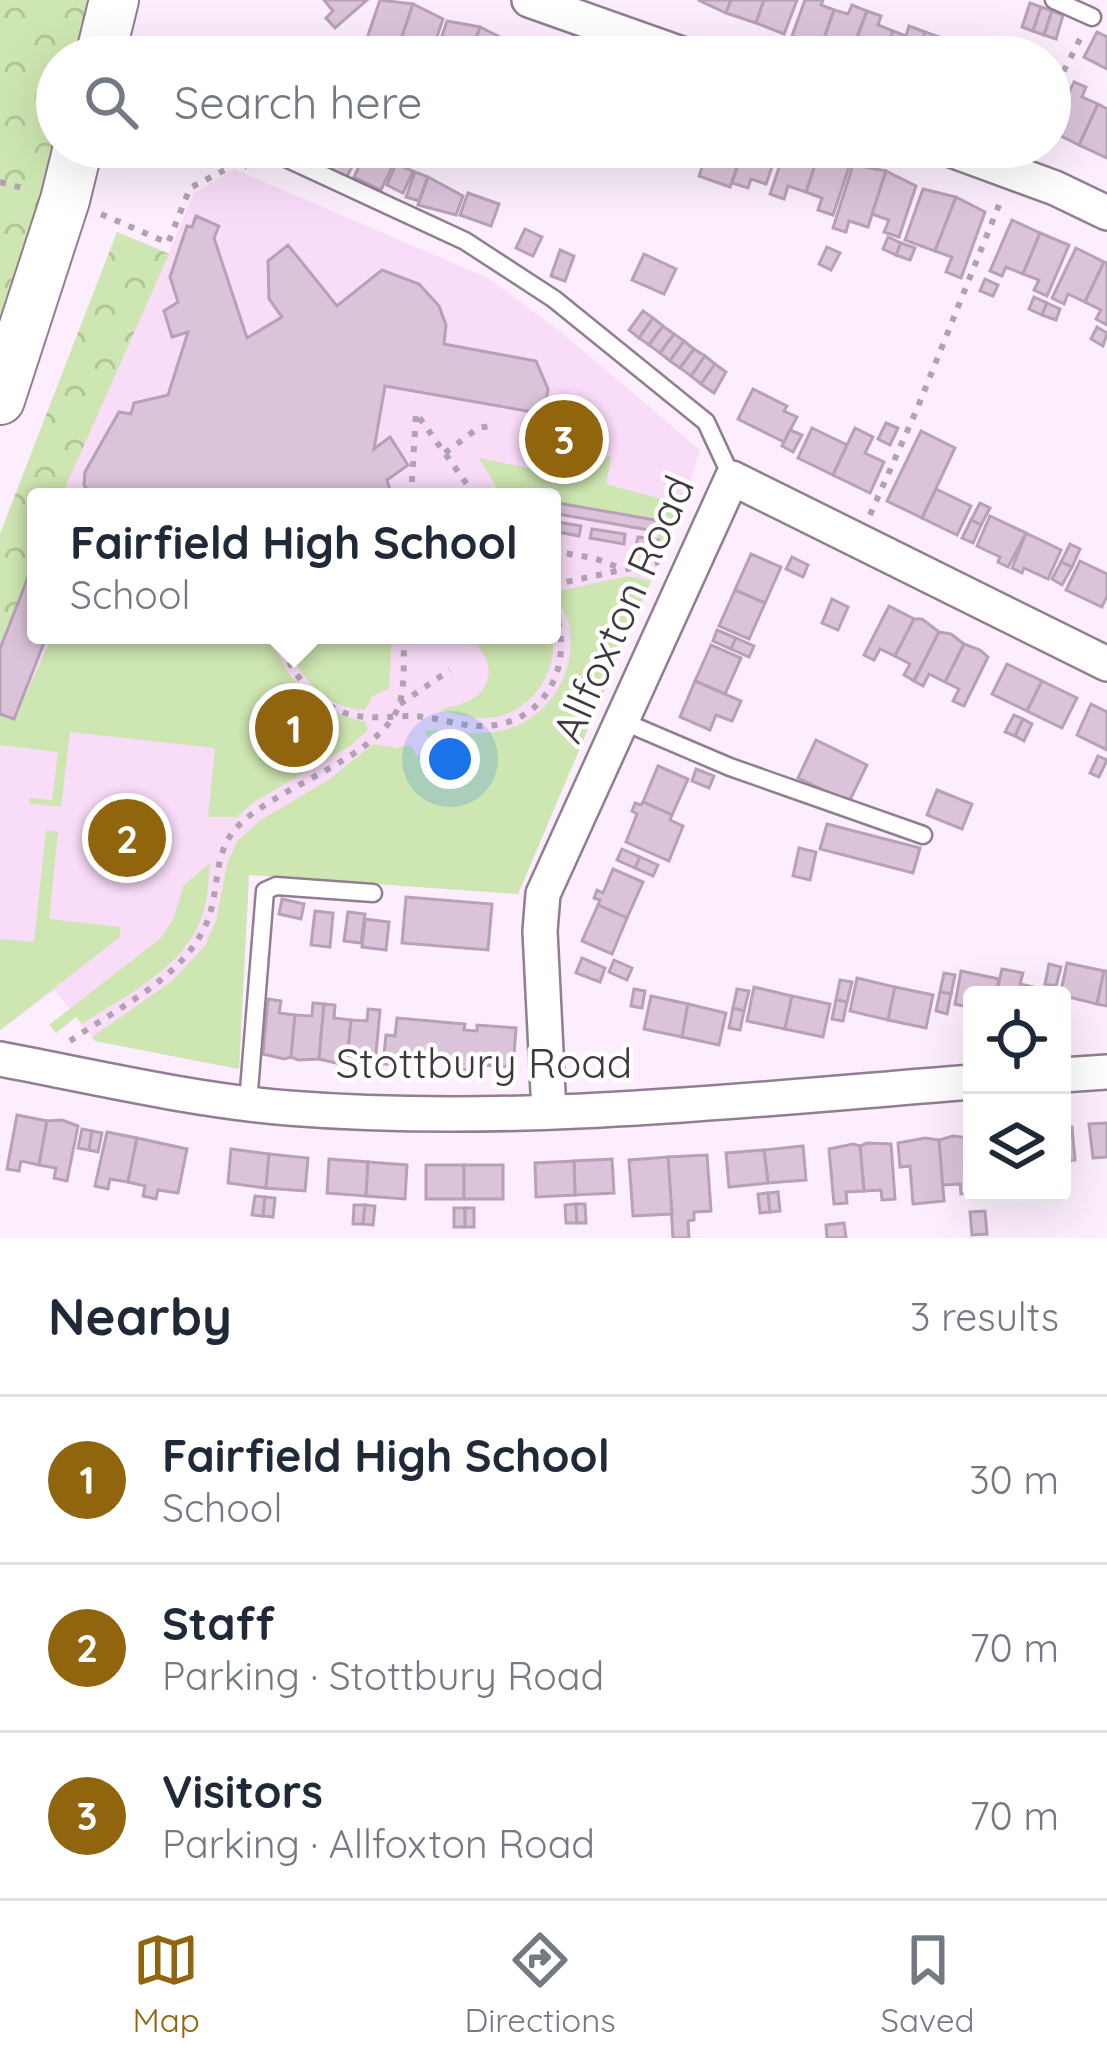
<!DOCTYPE html>
<meta charset="utf-8">
<style>
body{margin:0;font-family:Quicksand,sans-serif;background:#f2f2f3;color:#1f2937}
.controls{position:absolute;right:36px;bottom:36px;display:grid;overflow:hidden;border-radius:12px;box-shadow:0 12px 48px #0002}
.controls button{width:108px;height:108px;display:grid;place-items:center;padding:0;border:0;border-bottom:3px solid #e0e1e3;background:#fff;color:#1f2937;font:60px sans-serif}
.you{position:absolute;left:450px;top:759px;width:42px;height:42px;margin:-30px;border:9px solid #fff;border-radius:50%;background:#1a73e8;box-shadow:0 0 0 18px #1a73e833}
.badge{display:grid;place-items:center;width:78px;height:78px;border-radius:50%;background:#90650d;color:#fff;font-size:39px;font-weight:700}
.pin{position:absolute;translate:-50% -50%;border:6px solid #fff;box-shadow:0 3px 12px #0006}
.popup{position:absolute;left:27px;top:488px;width:534px;height:156px;box-sizing:border-box;display:grid;place-content:center;border-radius:12px;background:#fff;filter:drop-shadow(0 3px 9px #0005);font-size:39px;white-space:nowrap;color:#747a83}
.popup b{font-size:45px;color:#1f2937}
.popup::after{content:'';position:absolute;left:50%;top:100%;margin-left:-24px;border:24px solid transparent;border-top-color:#fff}
.list{margin:0;padding:0;list-style:none}
h2{display:flex;justify-content:space-between;align-items:center;height:156px;margin:0;padding:0 48px;font-size:51px}
h2 small{font-size:39px;font-weight:400;color:#747a83}
.list li{display:grid;grid-template-columns:78px 1fr auto;gap:36px;align-items:center;box-sizing:border-box;height:168px;padding:0 48px;border-top:3px solid #e0e1e3}
.list b{display:block;font-size:45px;white-space:nowrap}
.list p{margin:0;font-size:39px;white-space:nowrap;color:#747a83}
.list em{font-size:39px;font-style:normal;color:#747a83}
.icon{flex:none;width:66px;height:66px;fill:none;stroke:currentColor;stroke-width:2;stroke-linecap:round;stroke-linejoin:round}
.map{position:relative;flex:none;width:1107px;height:1238px;overflow:hidden}
.search{position:absolute;background:#fff;box-shadow:0 12px 48px #0002;left:36px;right:36px;top:36px;height:132px;display:flex;align-items:center;gap:30px;box-sizing:border-box;padding:0 42px;border-radius:66px;color:#747a83;font-size:45px}
.sheet{height:660px;background:#fff}
nav{display:flex;justify-content:space-around;align-items:center;box-sizing:border-box;height:168px;border-top:3px solid #e0e1e3;background:#fff;font-size:33px;color:#747a83}
nav a{display:grid;justify-items:center;gap:6px}
nav .on{color:#90650d}
.map>svg:first-child{display:block}
</style>
<div class="map">
<svg width="1107" height="1238" viewBox="0 0 1107 1238">
<defs>
<pattern id="forest-crowns" width="20" height="18" patternUnits="userSpaceOnUse" patternTransform="scale(3)"><rect width="20" height="18" fill="#cee6b1"/><path d="M2 6a3 3 0 1 1 6 0M12 15a3 3 0 1 1 6 0" fill="none" stroke="#b2c699"/></pattern>
</defs>
<rect width="100%" height="100%" fill="#fceefc"/>
<path fill="#f9dcf8" fill-rule="evenodd" d="M 234,169 L 488,278 L 562,333 L 700,450 L 683,505 L 518,894 L 249,875 L 239,1069 L 95,1041 L 55,990 L 0,1030 L 0,534 L 117,232 L 169,253 L 194,193 ZM 36,497 L 552,497 L 552,635 L 36,635 Z"/>
<g fill="#cee6b1">
<polygon points="586,452 611,457 606,484 683,505 662,555 656,550 661,521 552,502 552,497 502,497 479,458 580,479"/>
<path d="M 628,576 L 651,581 L 518,894 L 249,875 L 239,1069 L 95,1041 L 92,1037 L 172,981 L 205,946 L 216,921 L 227,864 L 237,841 L 261,820 L 328,780 L 374,744 L 396,748 L 411,745 L 416,756 L 432,749 L 425,730 C 449,731 475,736 499,731 C 547,722 578,674 569,626 C 567,613 559,603 554,592 Z"/>
<path d="M 552,629 C 560,667 535,710 495,717 C 477,721 456,713 438,710 C 450,707 464,705 475,697 C 500,678 487,646 463,635 L 552,635 Z"/>
<path d="M 53,635 L 253,635 L 253,639 L 273,642 C 291,688 318,710 365,722 L 368,730 L 350,746 L 254,802 L 237,817 L 208,817 L 215,748 L 70,732 L 61,807 L 29,803 L 29,798 L 52,800 L 58,752 L 0,745 L 0,714 L 14,719 Z"/>
<path d="M 284,635 L 392,635 L 389,688 L 372,697 L 365,710 C 324,709 295,673 284,635 Z"/>
<polygon points="46,830 58,832 49,919 120,927 120,937 0,1030 0,939 34,942"/>
<path d="M 210,863 C 208,881 208,902 201,919 C 183,968 123,997 82,1024 L 76,1017 L 56,1033 L 49,1025 L 161,938 L 174,918 L 183,886 Z"/>
</g>
<g fill="url(#forest-crowns)">
<polygon points="0,0 92,0 78,57 57,57 57,138 0,338"/>
<polygon points="117,232 169,254 61,497 36,497 36,557 0,649 0,534"/>
</g>
<g fill="#dbc4da" stroke="#b8a1b7" stroke-width="3">
<polygon points="324,0 367,0 335,28 326,18 333,11"/>
<polygon points="380,0 413,4 395,57 363,50"/>
<polygon points="698,0 731,0 726,13"/>
<polygon points="731,0 764,0 756,23 726,13"/>
<polygon points="764,0 797,0 784,34 756,23"/>
<polygon points="805,0 823,0 821,5 834,10 821,47 792,36"/>
<polygon points="1030,3 1041,7 1033,31 1022,27"/>
<polygon points="413,4 443,19 430,57 395,57"/>
<polygon points="852,5 867,11 849,57 821,47 834,10 848,14"/>
<polygon points="1041,7 1052,11 1044,35 1033,31"/>
<polygon points="867,11 881,16 878,25 893,31 883,57 850,57"/>
<polygon points="1052,11 1063,15 1056,39 1044,35"/>
<polygon points="447,21 480,27 470,57 435,57"/>
<polygon points="909,26 925,32 916,57 883,57 893,31 906,36"/>
<polygon points="480,27 510,42 505,57 470,57"/>
<polygon points="925,32 939,37 936,46 951,52 949,57 916,57"/>
<polygon points="1097,32 1107,37 1107,69 1084,57"/>
<polygon points="515,44 529,48 531,44 548,49 546,57 511,57"/>
<polygon points="968,47 983,53 982,57 949,57 951,52 965,57"/>
<polygon points="1074,82 1086,87 1082,97 1098,104 1079,145 1051,131"/>
<polygon points="1098,104 1107,109 1107,158 1079,145"/>
<polygon points="328,147 345,147 358,154 346,179 319,165"/>
<polygon points="667,147 702,147 697,163 666,152"/>
<polygon points="709,147 744,147 730,187 699,176"/>
<polygon points="744,147 779,147 766,184 751,179 748,188 732,183"/>
<polygon points="786,147 820,150 806,192 788,186 784,199 770,194"/>
<polygon points="820,150 850,164 833,215 818,210 822,198 806,192"/>
<polygon points="365,154 392,167 381,190 354,177"/>
<polygon points="396,164 413,171 403,193 387,185"/>
<polygon points="853,165 886,171 868,227 849,221 846,232 833,228"/>
<polygon points="886,171 916,186 899,237 884,232 889,220 872,214"/>
<polygon points="415,172 428,177 419,201 406,197"/>
<polygon points="428,177 463,196 456,215 418,205"/>
<polygon points="923,189 956,197 935,251 905,240"/>
<polygon points="468,193 499,204 491,226 460,215"/>
<polygon points="956,197 985,212 961,278 946,272 952,257 935,251"/>
<polygon points="196,216 219,226 214,238 247,338 282,317 269,299 268,261 288,245 337,306 382,270 419,284 439,306 446,325 444,344 536,361 548,389 544,414 385,386 374,449 390,437 408,465 387,480 392,497 92,497 84,485 85,472 119,412 131,414 134,403 168,395 188,332 172,337 164,311 178,302 170,277 187,226 192,227"/>
<polygon points="1012,220 1040,233 1023,274 1006,267 1002,276 990,271"/>
<polygon points="525,229 542,237 533,256 516,248"/>
<polygon points="1040,233 1069,245 1047,296 1034,290 1039,280 1023,274"/>
<polygon points="888,237 901,243 896,255 883,249"/>
<polygon points="901,243 915,248 910,260 896,255"/>
<polygon points="827,247 840,253 831,270 819,264"/>
<polygon points="1076,248 1104,262 1085,302 1068,294 1064,304 1052,298"/>
<polygon points="560,250 574,256 565,281 551,276"/>
<polygon points="644,254 676,269 664,294 632,280"/>
<polygon points="1104,262 1107,263 1107,325 1096,319 1101,310 1085,302"/>
<polygon points="985,279 998,285 993,296 980,291"/>
<polygon points="1034,297 1047,303 1042,315 1029,309"/>
<polygon points="1047,303 1060,309 1056,320 1042,315"/>
<polygon points="643,311 653,318 639,338 629,330"/>
<polygon points="653,318 663,326 649,345 639,338"/>
<polygon points="663,326 674,334 660,353 649,345"/>
<polygon points="1097,327 1107,333 1103,346 1091,339"/>
<polygon points="674,334 684,341 670,361 660,353"/>
<polygon points="684,341 694,349 680,368 670,361"/>
<polygon points="694,349 705,356 691,376 680,368"/>
<polygon points="705,356 715,364 701,384 691,376"/>
<polygon points="715,364 726,372 714,393 701,384"/>
<polygon points="753,389 787,406 784,411 797,417 784,442 738,419"/>
<polygon points="886,423 898,428 890,445 878,439"/>
<polygon points="812,428 847,445 833,475 798,458"/>
<polygon points="855,428 873,437 865,453 884,462 870,493 833,475"/>
<polygon points="790,430 802,435 793,452 782,446"/>
<polygon points="921,431 955,448 922,518 887,501"/>
<polygon points="936,489 971,506 957,535 922,518"/>
<polygon points="552,502 661,521 660,532 552,513"/>
<polygon points="980,503 990,508 981,525 971,520"/>
<polygon points="990,516 1026,533 1008,567 998,562 1000,557 977,546"/>
<polygon points="971,520 981,525 973,543 962,538"/>
<polygon points="552,521 581,526 579,536 552,531"/>
<polygon points="592,529 625,534 624,544 590,538"/>
<polygon points="1026,533 1061,550 1048,579 1024,568 1022,573 1012,568"/>
<polygon points="638,537 658,540 656,550 636,546"/>
<polygon points="1070,544 1080,549 1072,567 1061,562"/>
<polygon points="751,554 781,567 765,603 735,590"/>
<polygon points="36,557 36,635 47,635 14,719 0,714 0,649"/>
<polygon points="792,557 808,565 803,577 786,569"/>
<polygon points="1080,561 1107,574 1107,596 1102,607 1066,590"/>
<polygon points="1061,562 1072,567 1062,585 1052,579"/>
<polygon points="735,590 765,603 749,639 719,626"/>
<polygon points="832,599 848,607 838,630 822,623"/>
<polygon points="889,606 914,619 895,656 880,649 874,660 864,655"/>
<polygon points="914,619 922,619 939,632 914,681 904,675 910,664 895,656"/>
<polygon points="717,630 736,638 731,649 713,641"/>
<polygon points="939,632 951,634 964,644 945,682 929,674 923,686 914,681"/>
<polygon points="736,638 754,646 749,657 731,649"/>
<polygon points="964,644 980,650 988,657 964,706 953,701 959,689 945,682"/>
<polygon points="711,645 741,658 725,694 695,681"/>
<polygon points="1007,664 1042,681 1027,711 992,694"/>
<polygon points="695,681 741,701 732,721 716,715 710,730 680,717"/>
<polygon points="1042,681 1077,698 1062,728 1027,711"/>
<polygon points="1091,704 1107,712 1107,750 1077,735"/>
<polygon points="1014,715 1023,719 1015,736 1005,732"/>
<polygon points="1023,719 1032,724 1024,741 1015,736"/>
<polygon points="816,740 867,765 849,802 798,778"/>
<polygon points="1098,756 1107,760 1099,777 1090,773"/>
<polygon points="658,766 688,779 672,815 643,802"/>
<polygon points="696,769 714,776 709,788 692,781"/>
<polygon points="937,790 972,804 962,829 927,815"/>
<polygon points="643,802 672,815 670,820 683,826 669,861 626,842 637,814 632,811 635,803 641,805"/>
<polygon points="827,824 920,848 913,873 820,849"/>
<polygon points="799,848 816,852 810,880 793,876"/>
<polygon points="622,849 640,857 635,868 617,860"/>
<polygon points="640,857 658,865 653,876 635,868"/>
<polygon points="613,869 643,882 627,918 598,905 600,900 594,898 597,890 603,893"/>
<polygon points="406,897 492,904 488,950 402,943"/>
<polygon points="282,899 304,904 301,919 279,914"/>
<polygon points="598,905 627,918 612,954 582,941"/>
<polygon points="315,911 333,913 330,947 311,945"/>
<polygon points="348,912 365,914 361,943 344,941"/>
<polygon points="365,919 389,922 386,950 362,947"/>
<polygon points="582,958 605,968 600,982 576,973"/>
<polygon points="614,960 632,968 627,980 609,972"/>
<polygon points="1067,963 1104,971 1097,1004 1060,995"/>
<polygon points="1049,964 1061,967 1056,986 1045,984"/>
<polygon points="1002,969 1023,973 1020,984 1037,988 1036,995 996,995"/>
<polygon points="961,971 999,979 996,995 972,995 972,1008 955,1004"/>
<polygon points="1104,971 1107,971 1107,1006 1097,1004"/>
<polygon points="944,973 955,975 951,994 940,992"/>
<polygon points="857,978 895,987 888,1020 850,1011"/>
<polygon points="840,980 852,982 847,1002 836,1000"/>
<polygon points="754,987 792,996 785,1029 747,1021"/>
<polygon points="895,987 933,995 926,1028 888,1020"/>
<polygon points="634,989 645,991 642,1008 631,1006"/>
<polygon points="737,989 749,991 744,1011 733,1008"/>
<polygon points="940,992 951,994 947,1014 936,1011"/>
<polygon points="651,996 688,1004 682,1037 644,1029"/>
<polygon points="792,996 830,1004 823,1037 785,1029"/>
<polygon points="268,999 281,1001 279,1013 295,1015 291,1057 284,1059 263,1054"/>
<polygon points="836,1000 847,1002 843,1021 832,1019"/>
<polygon points="313,1003 324,1004 319,1059 298,1060 291,1057 295,1015 312,1016"/>
<polygon points="324,1004 335,1005 334,1018 351,1020 347,1062 340,1064 319,1059"/>
<polygon points="688,1004 726,1013 719,1045 682,1037"/>
<polygon points="733,1008 744,1011 740,1030 729,1028"/>
<polygon points="368,1009 380,1010 375,1065 354,1065 347,1062 351,1020 367,1021"/>
<polygon points="397,1018 465,1024 464,1030 477,1031 477,1025 516,1028 513,1067 481,1065 481,1071 455,1069 456,1063 394,1057 393,1064 383,1064 386,1035 395,1036"/>
<polygon points="17,1115 47,1121 39,1165 21,1161 19,1171 7,1169"/>
<polygon points="62,1120 78,1126 67,1181 54,1178 56,1168 39,1165 47,1121"/>
<polygon points="1107,1123 1107,1157 1093,1158 1089,1124"/>
<polygon points="1062,1127 1072,1127 1075,1160 1062,1161"/>
<polygon points="82,1129 92,1131 89,1150 78,1148"/>
<polygon points="92,1131 102,1133 98,1152 89,1150"/>
<polygon points="107,1132 137,1138 128,1182 110,1179 108,1189 95,1186"/>
<polygon points="953,1136 970,1138 974,1193 961,1194 960,1184 942,1185 939,1140"/>
<polygon points="137,1138 187,1149 178,1193 158,1190 156,1199 143,1196 145,1186 128,1182"/>
<polygon points="925,1138 939,1140 944,1201 913,1204 910,1166 900,1167 898,1143"/>
<polygon points="867,1143 891,1144 895,1199 882,1200 881,1190 864,1191 860,1146"/>
<polygon points="853,1144 860,1146 864,1191 846,1192 847,1203 834,1204 829,1149"/>
<polygon points="803,1146 806,1180 768,1183 764,1150"/>
<polygon points="231,1149 269,1154 266,1188 228,1183"/>
<polygon points="764,1150 768,1183 729,1187 726,1153"/>
<polygon points="269,1154 308,1158 305,1191 266,1188"/>
<polygon points="707,1155 711,1211 694,1212 694,1220 688,1221 689,1238 673,1238 668,1157"/>
<polygon points="668,1157 672,1214 633,1216 629,1160"/>
<polygon points="329,1159 368,1162 366,1196 327,1193"/>
<polygon points="612,1159 614,1193 575,1195 574,1161"/>
<polygon points="574,1161 575,1195 536,1197 535,1163"/>
<polygon points="368,1162 407,1165 405,1199 366,1196"/>
<rect x="426" y="1165" width="38" height="34"/>
<rect x="464" y="1165" width="39" height="34"/>
<polygon points="778,1192 780,1211 770,1212 768,1193"/>
<polygon points="768,1193 770,1212 760,1213 758,1194"/>
<polygon points="255,1196 265,1197 263,1216 252,1215"/>
<polygon points="265,1197 275,1198 273,1217 263,1216"/>
<polygon points="576,1204 577,1223 566,1223 565,1205"/>
<polygon points="576,1204 585,1204 586,1223 577,1223"/>
<polygon points="354,1205 365,1205 363,1224 353,1224"/>
<polygon points="365,1205 375,1206 373,1225 363,1224"/>
<rect x="454" y="1208" width="11" height="19"/>
<rect x="465" y="1208" width="9" height="19"/>
<polygon points="985,1211 987,1234 972,1235 970,1212"/>
<polygon points="844,1223 846,1238 827,1238 826,1225"/>
</g>
<g fill="none" stroke-linecap="round" stroke-linejoin="round">
<g stroke="#927d92" stroke-width="21">
<g id="service">
<polyline points="1054,0 1092,17"/>
<polyline points="262,147 465,241 554,299 706,422 732,478"/>
<polyline points="622,721 730,767 923,835"/>
<polyline points="248,1103 265,891 276,886 373,893"/>
</g>
</g>
<g stroke="#927d92" stroke-width="38">
<g id="minor">
<polyline points="529,0 690,57"/>
<polyline points="943,147 1055,188 1107,213"/>
<path d="M 0,1059 C 95,1077 192,1100 288,1108 C 516,1126 745,1100 972,1082"/>
<polyline points="1062,1075 1107,1072"/>
<polyline points="549,1112 540,931 543,894 732,478 1107,664"/>
</g>
</g>
<g stroke="#927d92" stroke-width="52">
<g id="secondary">
<polyline points="100,57 114,0"/>
<polyline points="0,400 65,200 78,147"/>
</g>
</g>
<g stroke="#b0a3b0" stroke-width="6" stroke-dasharray="6 9" stroke-linecap="butt">
<polyline points="1050,98 1081,37"/>
<polyline points="0,182 26,189"/>
<polyline points="101,214 168,243 190,188 238,163 247,167"/>
<polyline points="445,453 478,428 496,425"/>
<polyline points="411,497 416,413 476,497"/>
<polyline points="870,515 917,409 1001,200"/>
<polyline points="552,551 594,558 620,568"/>
<polyline points="552,585 659,562"/>
<path d="M 276,635 C 289,666 307,697 340,711 C 362,721 390,716 413,716 C 437,717 461,727 486,726 C 549,723 577,658 552,604"/>
<polyline points="400,704 450,670"/>
<path d="M 70,1041 C 117,1008 184,978 207,922 C 220,891 212,854 237,827 C 275,787 376,759 398,708 C 406,688 403,657 404,635"/>
</g>
<use href="#service" stroke="#fff" stroke-width="16"/>
<use href="#minor" stroke="#fff" stroke-width="33"/>
<use href="#secondary" stroke="#fff" stroke-width="48"/>
</g>
<g text-anchor="middle" stroke-width="9" stroke-linejoin="round" paint-order="stroke">
<g font-size="42" fill="#413741" stroke="#fff">
<text transform="translate(623 609) rotate(-66)" y="15">Allfoxton Road</text>
<text x="484" y="1078">Stottbury Road</text>
</g>
</g>
</svg>
<div class="controls">
<button><svg class="icon" aria-label="locate" viewBox="0 0 24 24"><circle cx="12" cy="12" r="6"/><path d="M12 2v4M12 18v4M2 12h4M18 12h4"/></svg></button>
<button><svg class="icon" aria-label="layers" viewBox="0 0 24 24"><path d="M12 4l9 5-9 5-9-5zM3 14l9 5 9-5"/></svg></button>
</div>
<div class="you"></div>
<div class="pin badge" style="left:294px;top:728px">1</div>
<div class="popup"><b>Fairfield High School</b>School</div>
<div class="pin badge" style="left:127px;top:838px">2</div>
<div class="pin badge" style="left:564px;top:439px">3</div>
<div class="search"><svg class="icon" aria-label="search" viewBox="0 0 24 24"><circle cx="10" cy="10" r="6"/><path d="M15 15l6 6"/></svg>Search here</div>
</div>
<section class="sheet">
<h2>Nearby<small>3 results</small></h2>
<ul class="list">
<li><span class="badge">1</span><div><b>Fairfield High School</b><p>School</p></div><em>30 m</em></li>
<li><span class="badge">2</span><div><b>Staff</b><p>Parking · Stottbury Road</p></div><em>70 m</em></li>
<li><span class="badge">3</span><div><b>Visitors</b><p>Parking · Allfoxton Road</p></div><em>70 m</em></li>
</ul>
</section>
<nav>
<a class="on"><svg class="icon" aria-label="map" viewBox="0 0 24 24"><path d="M3 6l6-2 6 2 6-2v14l-6 2-6-2-6 2zM9 4v14M15 6v14"/></svg>Map</a>
<a><svg class="icon" aria-label="directions" viewBox="0 0 24 24"><path d="M12 3l9 9-9 9-9-9zM9 14v-3h6M13 9l2 2-2 2"/></svg>Directions</a>
<a><svg class="icon" aria-label="saved" viewBox="0 0 24 24"><path d="M7 4h10v16l-5-4-5 4z"/></svg>Saved</a>
</nav>
